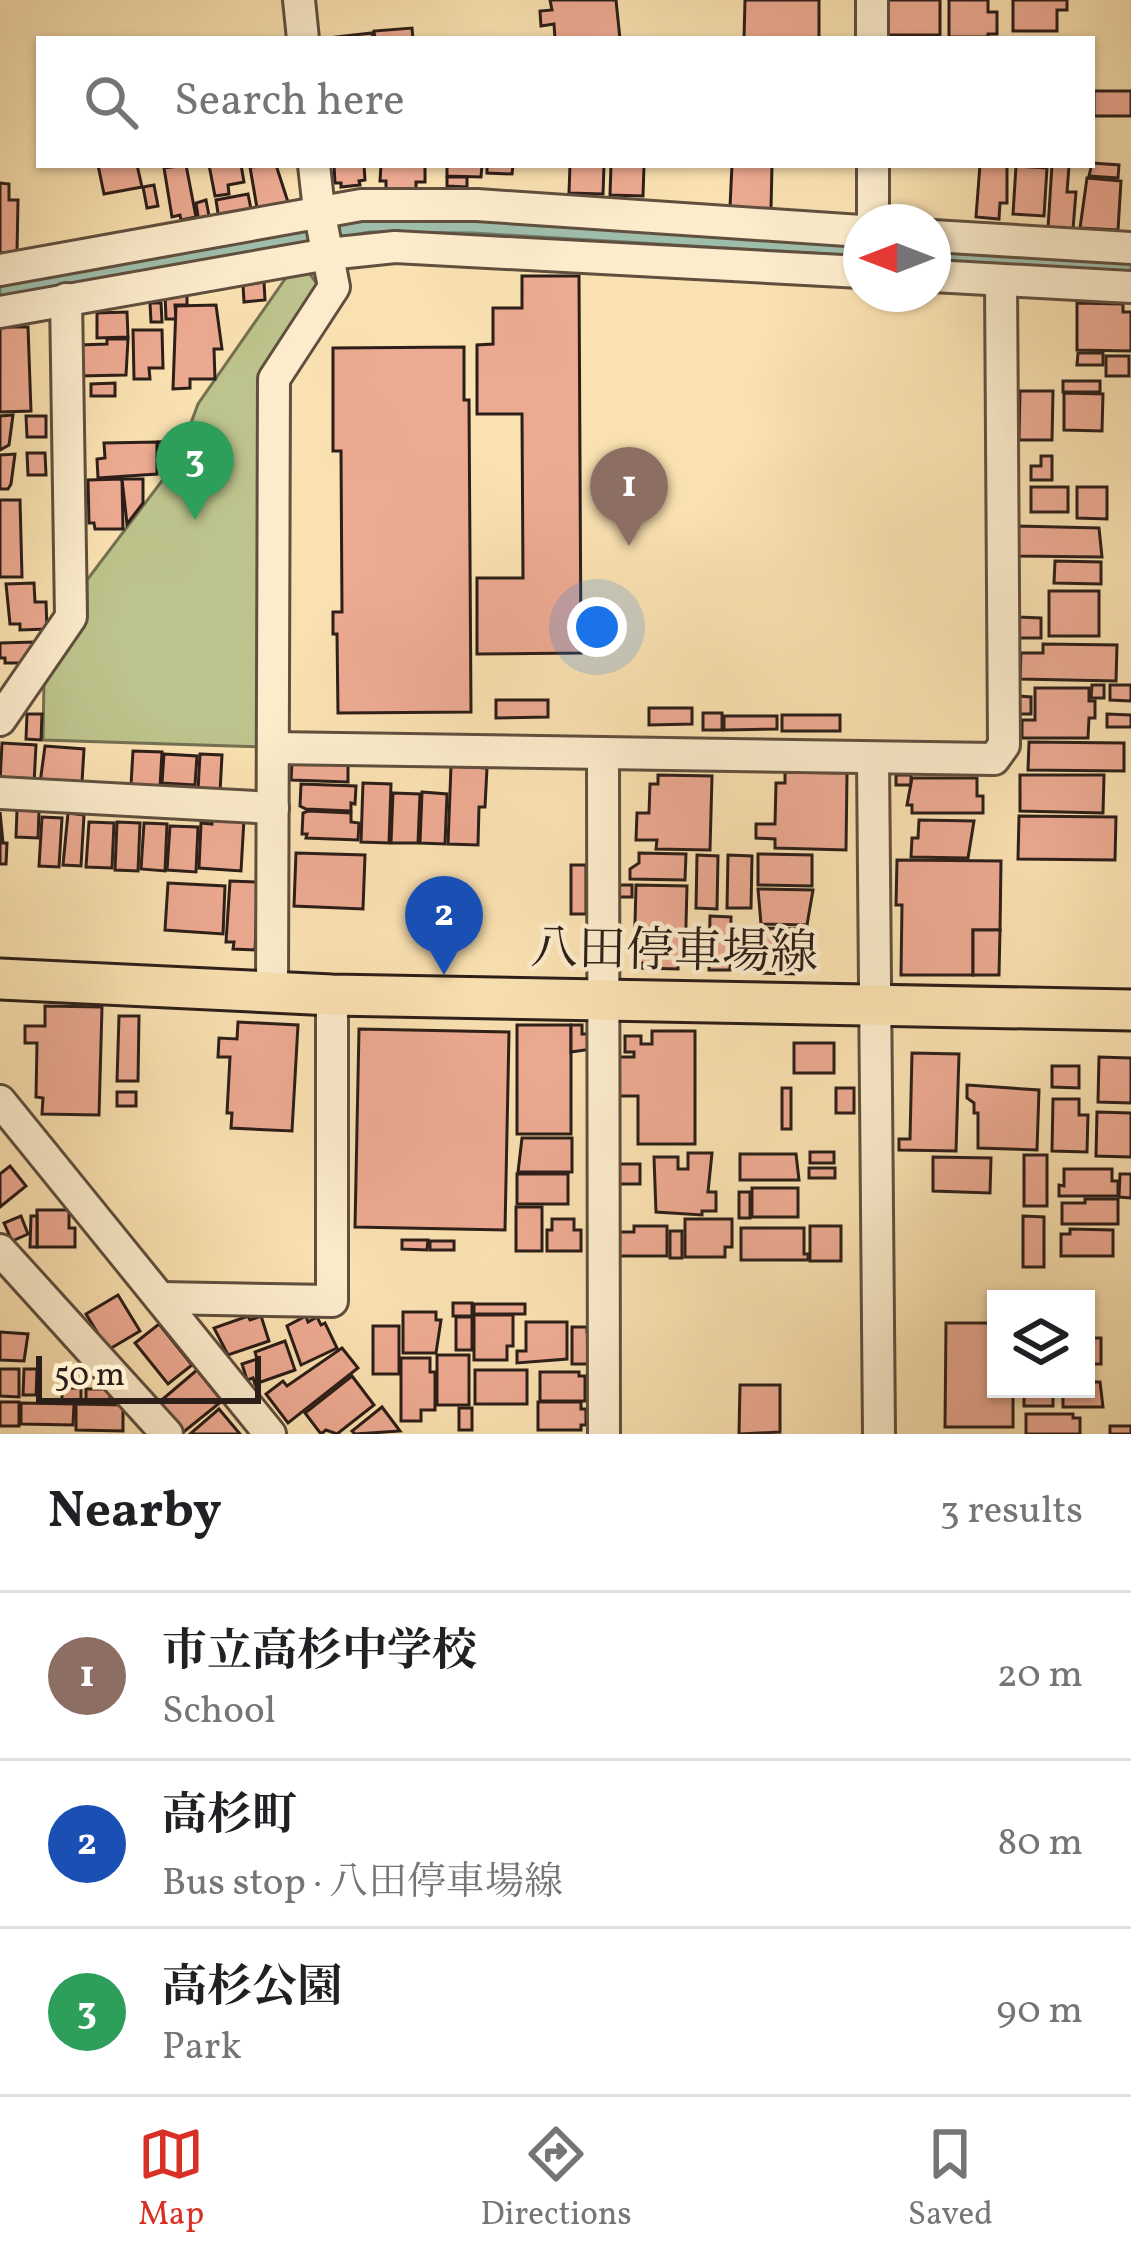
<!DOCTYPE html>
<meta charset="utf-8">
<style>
body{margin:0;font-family:Vollkorn,"Noto Serif JP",serif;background:#f2f2f2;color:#202124}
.controls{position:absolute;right:36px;bottom:36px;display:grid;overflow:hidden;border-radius:0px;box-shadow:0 3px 9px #0004}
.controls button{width:108px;height:108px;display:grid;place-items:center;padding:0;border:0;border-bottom:3px solid #e0e0e0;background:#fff;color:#202124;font:60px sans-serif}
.compass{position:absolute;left:843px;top:204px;width:108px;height:108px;border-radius:50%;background:#fff;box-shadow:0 3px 9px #0004;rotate:270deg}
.scale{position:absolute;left:36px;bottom:30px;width:225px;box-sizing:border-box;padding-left:12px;border:6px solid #2c1e18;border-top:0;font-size:33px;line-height:42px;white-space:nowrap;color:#2c1e18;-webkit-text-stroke:9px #fceccc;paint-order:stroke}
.you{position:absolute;left:597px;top:627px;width:42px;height:42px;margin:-30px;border:9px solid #fff;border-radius:50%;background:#1a73e8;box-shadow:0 0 0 18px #1a73e833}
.badge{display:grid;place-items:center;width:78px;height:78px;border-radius:50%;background:#d93025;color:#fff;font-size:39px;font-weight:700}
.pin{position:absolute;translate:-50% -99px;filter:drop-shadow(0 3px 6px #0008)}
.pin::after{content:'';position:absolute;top:63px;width:42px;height:36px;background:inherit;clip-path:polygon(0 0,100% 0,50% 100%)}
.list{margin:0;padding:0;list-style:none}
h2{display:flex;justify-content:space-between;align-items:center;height:156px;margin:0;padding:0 48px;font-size:51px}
h2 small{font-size:39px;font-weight:400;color:#757577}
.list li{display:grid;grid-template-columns:78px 1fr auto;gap:36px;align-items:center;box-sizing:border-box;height:168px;padding:0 48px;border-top:3px solid #e0e0e0}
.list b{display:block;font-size:45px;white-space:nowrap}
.list p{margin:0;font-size:39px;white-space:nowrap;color:#757577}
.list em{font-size:39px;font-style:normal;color:#757577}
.icon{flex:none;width:66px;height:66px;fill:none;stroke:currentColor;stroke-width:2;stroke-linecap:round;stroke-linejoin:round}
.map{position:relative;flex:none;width:1131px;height:1434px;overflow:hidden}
.search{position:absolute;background:#fff;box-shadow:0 3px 9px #0004;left:36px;right:36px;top:36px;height:132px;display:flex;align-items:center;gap:30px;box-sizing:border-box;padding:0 42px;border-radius:0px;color:#757577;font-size:45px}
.sheet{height:660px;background:#fff}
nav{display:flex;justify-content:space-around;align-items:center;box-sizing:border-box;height:168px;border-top:3px solid #e0e0e0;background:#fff;font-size:33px;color:#757577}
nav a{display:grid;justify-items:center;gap:6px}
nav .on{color:#d93025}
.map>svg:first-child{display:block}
</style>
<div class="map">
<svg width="1131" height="1434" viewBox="0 0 1131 1434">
<rect width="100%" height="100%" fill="#fae1b1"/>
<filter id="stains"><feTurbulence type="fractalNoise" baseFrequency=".00167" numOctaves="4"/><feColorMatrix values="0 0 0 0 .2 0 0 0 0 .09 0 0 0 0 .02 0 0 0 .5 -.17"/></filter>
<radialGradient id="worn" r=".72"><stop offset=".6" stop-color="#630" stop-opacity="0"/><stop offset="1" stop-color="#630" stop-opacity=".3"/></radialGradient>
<polygon fill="#bdc38c" stroke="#747052" stroke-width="3" points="304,266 321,289 258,376 260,747 43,740 44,678 87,609 87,580 177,461 198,404 292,269"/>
<g fill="#9ebeab" stroke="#707e70" stroke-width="3">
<polygon points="359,217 464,218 861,241 861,256 474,233 370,232 0,297 0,281"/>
<polygon points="933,245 1131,257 1131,272 933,260"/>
</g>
<g fill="#edaa92" stroke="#2c1e18" stroke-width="3">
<polygon points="550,0 616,0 620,39 555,39 554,24 541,26 540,11 552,10"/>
<polygon points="745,0 819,0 819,39 744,39"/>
<rect x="887" y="0" width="53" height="35"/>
<polygon points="949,0 988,0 988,12 997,12 997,34 988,34 988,37 949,37"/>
<polygon points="1013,0 1067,0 1067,10 1057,10 1057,31 1013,31"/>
<polygon points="412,28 413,39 375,39 374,31"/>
<polygon points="372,33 373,39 335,39 335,37"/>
<rect x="1094" y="91" width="37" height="25"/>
<polygon points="1092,163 1119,165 1118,178 1089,176"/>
<polygon points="98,165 137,165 142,187 104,194"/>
<polygon points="186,165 196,217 181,220 180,215 172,217 164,168"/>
<polygon points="209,165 241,165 244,182 228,185 229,194 215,196"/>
<polygon points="276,165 288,202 257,208 250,167"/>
<polygon points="334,165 364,165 365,180 359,181 360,185 341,187 341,183 335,183"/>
<polygon points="381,165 425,165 425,182 416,182 416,193 386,192 386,181 380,181"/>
<polygon points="447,165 482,165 481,177 447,176"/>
<polygon points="487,165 513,165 512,174 487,173"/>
<polygon points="570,165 604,165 603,194 569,193"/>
<polygon points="611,165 644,165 643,196 610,195"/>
<polygon points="732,165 772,165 771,209 730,207"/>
<polygon points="980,165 1007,165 1007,203 1000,203 999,219 976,217"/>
<polygon points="1052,165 1069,166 1067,192 1076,192 1073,229 1048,228"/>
<polygon points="1016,166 1047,168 1044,216 1013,214"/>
<polygon points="447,177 467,177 467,187 447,186"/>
<polygon points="1087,178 1121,181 1118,230 1080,228"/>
<polygon points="0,183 9,184 9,200 18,200 17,253 0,253"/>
<polygon points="154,185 158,206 147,208 143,187"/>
<polygon points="248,194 252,214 219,220 216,200"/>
<polygon points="206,200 210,221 199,223 196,203"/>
<polygon points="522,276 579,276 581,653 477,654 477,578 523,578 522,414 477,414 477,345 493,344 493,308 522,308"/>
<polygon points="264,282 265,300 244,302 243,285"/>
<polygon points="187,292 187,305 175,305 176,319 166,319 165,293"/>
<polygon points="150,303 161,303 162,322 151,322"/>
<polygon points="1077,303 1123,304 1123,312 1131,312 1131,351 1077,350"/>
<polygon points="216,305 222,349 214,349 215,379 190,379 190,388 173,389 176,306"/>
<polygon points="127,312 128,337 97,338 97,313"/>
<polygon points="0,327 28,327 31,411 0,412"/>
<polygon points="133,330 162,330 163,368 149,368 150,379 134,379"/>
<polygon points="107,339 128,339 126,375 79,376 79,345 107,344"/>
<polygon points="464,347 464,400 469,400 471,712 338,713 337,634 333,634 333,612 342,612 341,451 333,451 333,348"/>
<polygon points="1078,353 1103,353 1103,365 1077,365"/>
<rect x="1106" y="356" width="23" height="20"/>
<rect x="1063" y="381" width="37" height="11"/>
<polygon points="115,383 115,396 91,396 91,384"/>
<polygon points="1020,391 1053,391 1052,440 1019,440"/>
<polygon points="1064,393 1103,394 1102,431 1064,430"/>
<polygon points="13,415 9,445 0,450 0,416"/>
<polygon points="26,416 46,416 46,437 27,437"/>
<polygon points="179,441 180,451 174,451 174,461 158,461 158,442"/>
<polygon points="157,442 157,474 98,478 97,459 105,458 104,443"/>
<polygon points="27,453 45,453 46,475 28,475"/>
<polygon points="15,454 11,484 8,489 0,489 0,455"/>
<polygon points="1041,456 1052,456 1052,480 1031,480 1031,466 1041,466"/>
<polygon points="122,479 123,529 95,529 94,523 89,523 88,480"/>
<polygon points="122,479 143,479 143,503 127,524"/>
<rect x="1031" y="487" width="37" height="25"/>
<polygon points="1077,487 1107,487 1107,519 1077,518"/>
<polygon points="0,500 20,500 22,577 0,577"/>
<polygon points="1017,526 1099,528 1102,557 1017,556"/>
<polygon points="1055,561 1101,562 1101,584 1054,583"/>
<polygon points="34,583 35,602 46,602 47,629 20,630 20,624 10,624 6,584"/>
<rect x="1049" y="591" width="50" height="45"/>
<polygon points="1017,617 1041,618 1041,638 1017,638"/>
<polygon points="35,642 36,650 29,650 29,663 5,663 5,658 0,658 0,643"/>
<polygon points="1043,644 1117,645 1116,681 1020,679 1021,653 1043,653"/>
<polygon points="1092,685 1104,685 1104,698 1091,698"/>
<polygon points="1110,685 1131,685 1131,701 1110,700"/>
<polygon points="1035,688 1089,688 1089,701 1095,701 1095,718 1089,718 1088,738 1022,738 1022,720 1035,720"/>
<polygon points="1018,696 1031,697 1031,714 1018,714"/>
<polygon points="496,700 548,700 548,717 496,718"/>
<polygon points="649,708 692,708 692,724 649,725"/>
<rect x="703" y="713" width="19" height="17"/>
<polygon points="27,714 42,714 41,740 26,739"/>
<polygon points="1107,714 1131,715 1131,727 1107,727"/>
<rect x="782" y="715" width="58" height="16"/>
<polygon points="724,716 777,716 777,729 724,730"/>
<polygon points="1029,742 1124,743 1124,771 1028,770"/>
<polygon points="2,743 36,745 34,784 0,782"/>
<polygon points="45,746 84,749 82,782 78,785 40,783"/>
<polygon points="133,751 162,752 160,787 131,785"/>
<polygon points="164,754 197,756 195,785 162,783"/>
<polygon points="200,754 222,755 220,792 198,790"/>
<polygon points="348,761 348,782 291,780 292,763"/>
<polygon points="451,766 487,768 485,807 479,807 478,845 448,844"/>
<polygon points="785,772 847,773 846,850 775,848 775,839 756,838 756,824 775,824 776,783 785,783"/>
<polygon points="658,775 712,776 710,850 656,849 657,840 636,840 637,813 649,813 650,784 658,784"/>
<rect x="896" y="775" width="15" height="10"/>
<polygon points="1020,775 1104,775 1103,813 1020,811"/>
<polygon points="912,778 977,778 977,796 983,796 983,813 912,813 912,805 907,805"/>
<polygon points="363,783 391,784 389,843 361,842"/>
<polygon points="301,784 356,786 355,804 351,803 351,811 306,809 300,806"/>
<polygon points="422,792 447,794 445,844 420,843"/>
<polygon points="393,793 420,794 418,843 391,843"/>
<polygon points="17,810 39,811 38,838 16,837"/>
<polygon points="308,811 351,813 351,822 359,823 358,840 306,838 307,834 302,834 303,813"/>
<polygon points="0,812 3,843 7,843 6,864 0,864"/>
<polygon points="68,813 84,815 81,866 63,865"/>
<polygon points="1019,816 1116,817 1115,860 1018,859"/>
<polygon points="42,817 62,818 59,867 39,866"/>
<polygon points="212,817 244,819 241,871 199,868 201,823 212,824"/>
<polygon points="919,820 974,821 968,858 911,857 912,838 918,838"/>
<polygon points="89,822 114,823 112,868 86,867"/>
<polygon points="117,822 140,823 138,871 115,870"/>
<polygon points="144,823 167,824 165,871 141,869"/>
<polygon points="170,826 198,827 196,872 167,870"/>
<polygon points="296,853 365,855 363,909 294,906"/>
<polygon points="639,853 686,854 685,880 630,879 630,869 639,863"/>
<polygon points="758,854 812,855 812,886 758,885"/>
<polygon points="697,855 718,856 717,909 696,908"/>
<polygon points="728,855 752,856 751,908 727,908"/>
<polygon points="897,860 1001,861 1000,930 973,930 973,975 901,975 902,905 896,905"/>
<rect x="571" y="865" width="15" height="49"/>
<polygon points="230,881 258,882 255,950 233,949 234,942 226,942"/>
<polygon points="168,883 225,886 223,934 165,930"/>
<polygon points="619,885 632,885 632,897 618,897"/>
<polygon points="636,885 687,886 685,964 678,964 678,969 642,968 642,963 634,963"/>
<polygon points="758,889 813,890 807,925 761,924"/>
<polygon points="710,916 731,917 730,970 709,970"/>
<polygon points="757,928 801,929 801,974 756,973"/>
<polygon points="973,930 1000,930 999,975 973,975"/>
<polygon points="45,1006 102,1007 99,1115 42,1114 43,1098 36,1097 37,1043 25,1043 25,1026 45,1026"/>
<polygon points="119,1016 139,1016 138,1081 117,1081"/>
<polygon points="238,1022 298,1025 292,1131 231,1128 232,1113 227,1113 230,1057 218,1057 219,1038 237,1039"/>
<rect x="517" y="1025" width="54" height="109"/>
<polygon points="571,1025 582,1025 582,1034 592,1034 592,1049 571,1052"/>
<polygon points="359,1029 509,1032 505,1230 355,1227"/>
<polygon points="652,1031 695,1031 695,1144 638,1144 638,1096 619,1096 619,1057 634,1057 634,1052 625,1052 625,1036 641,1036 641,1044 652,1044"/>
<rect x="794" y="1043" width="40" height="30"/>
<polygon points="912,1053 959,1054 956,1151 899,1150 899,1139 910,1139"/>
<polygon points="1099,1057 1131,1058 1131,1103 1098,1102"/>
<polygon points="1052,1066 1079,1066 1079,1088 1052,1087"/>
<polygon points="967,1085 1039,1090 1037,1150 978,1148 978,1113 974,1113 974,1103 967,1098"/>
<rect x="782" y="1088" width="9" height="41"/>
<rect x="836" y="1088" width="18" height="25"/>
<rect x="117" y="1092" width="19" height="14"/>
<polygon points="1053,1099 1079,1099 1079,1115 1088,1115 1087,1152 1052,1151"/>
<polygon points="1097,1112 1131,1113 1131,1157 1096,1156"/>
<polygon points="522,1138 572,1138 572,1172 518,1172"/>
<rect x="810" y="1152" width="24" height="11"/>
<polygon points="688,1153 712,1153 708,1192 716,1192 716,1211 702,1211 702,1215 656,1212 654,1157 678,1157 678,1169 688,1169"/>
<polygon points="740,1154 796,1154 799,1180 740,1180"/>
<rect x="1024" y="1155" width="23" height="51"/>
<polygon points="933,1157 991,1158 990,1193 933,1191"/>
<rect x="618" y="1164" width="22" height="20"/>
<polygon points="10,1166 26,1186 0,1207 0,1174"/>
<rect x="809" y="1168" width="26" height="10"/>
<polygon points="1064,1169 1112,1169 1112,1181 1118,1181 1118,1196 1059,1196 1059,1185 1064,1186"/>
<rect x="517" y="1174" width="51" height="30"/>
<polygon points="1120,1174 1131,1174 1131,1198 1119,1197"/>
<rect x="752" y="1188" width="46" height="29"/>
<rect x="739" y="1192" width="11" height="26"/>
<polygon points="1085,1199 1118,1199 1118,1224 1062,1224 1062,1203 1085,1203"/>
<rect x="516" y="1207" width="26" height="44"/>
<polygon points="37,1210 69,1210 69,1228 75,1228 75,1247 37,1247"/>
<polygon points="21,1216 28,1234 12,1241 4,1223"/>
<polygon points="31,1216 37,1216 37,1247 30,1247"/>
<polygon points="1023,1216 1044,1217 1044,1267 1023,1267"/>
<polygon points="552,1219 574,1219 574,1230 581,1230 581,1251 547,1251 547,1230 552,1230"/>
<polygon points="685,1219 732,1219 732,1247 725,1247 725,1257 685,1257"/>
<polygon points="634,1226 667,1226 667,1256 619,1256 619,1232 634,1232"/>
<rect x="810" y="1226" width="31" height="35"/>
<polygon points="741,1228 804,1228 804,1254 808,1254 808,1260 741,1260"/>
<polygon points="1070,1229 1113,1230 1113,1256 1061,1256 1061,1234 1070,1234"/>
<rect x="670" y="1231" width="12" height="27"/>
<polygon points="402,1240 428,1240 427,1250 402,1249"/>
<rect x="430" y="1241" width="24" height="9"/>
<polygon points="118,1295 140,1331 108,1350 86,1314"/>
<rect x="453" y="1303" width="19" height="13"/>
<rect x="474" y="1304" width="51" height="10"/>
<polygon points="403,1312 436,1312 436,1320 441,1320 436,1353 403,1353"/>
<polygon points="474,1315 513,1315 513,1346 507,1346 507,1360 474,1360"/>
<polygon points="248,1316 250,1320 261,1316 269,1341 228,1355 214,1328"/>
<polygon points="306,1316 308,1322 317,1317 321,1325 325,1323 337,1348 301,1365 287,1326"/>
<rect x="456" y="1317" width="16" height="33"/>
<polygon points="526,1322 567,1322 567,1359 517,1363 517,1351 526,1351"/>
<polygon points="946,1323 996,1323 996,1389 1013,1389 1013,1427 945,1427"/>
<polygon points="159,1324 192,1365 168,1384 135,1343"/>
<rect x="373" y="1326" width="26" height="48"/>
<polygon points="572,1327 587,1327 587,1332 592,1332 592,1364 572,1364"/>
<polygon points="0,1332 28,1334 24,1361 0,1360"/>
<rect x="1086" y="1338" width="15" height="26"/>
<polygon points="285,1341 295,1370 255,1384 253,1378 247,1380 242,1364 257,1359 255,1352"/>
<polygon points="342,1348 358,1368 288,1423 266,1394 283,1381 287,1386"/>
<rect x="437" y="1355" width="32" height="50"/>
<polygon points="401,1358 430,1358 430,1372 435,1372 435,1410 421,1410 421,1421 401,1421"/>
<polygon points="0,1369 19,1369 19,1397 0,1396"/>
<polygon points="24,1369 37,1369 36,1395 23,1395"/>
<polygon points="197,1370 222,1401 181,1434 157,1404"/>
<rect x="475" y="1370" width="52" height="34"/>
<polygon points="540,1372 579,1372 579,1376 585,1376 585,1401 540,1401"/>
<polygon points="352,1376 374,1405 337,1434 326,1430 321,1434 305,1413"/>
<polygon points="1086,1382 1100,1382 1103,1407 1063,1407 1063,1389 1086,1389"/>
<polygon points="740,1385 780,1385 780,1432 739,1434"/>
<rect x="62" y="1388" width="19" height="15"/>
<polygon points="86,1389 106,1389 110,1393 110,1403 86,1403"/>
<rect x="1024" y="1389" width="29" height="17"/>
<rect x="0" y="1402" width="19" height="24"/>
<polygon points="538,1402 581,1402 581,1409 586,1409 586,1425 581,1425 581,1430 538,1430"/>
<polygon points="21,1403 74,1404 73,1425 21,1424"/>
<polygon points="76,1404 123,1405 123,1431 76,1430"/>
<polygon points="382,1407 400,1431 355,1434 352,1431"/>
<rect x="459" y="1408" width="13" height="22"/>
<polygon points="219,1409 240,1434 190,1434"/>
<polygon points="1026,1414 1073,1414 1073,1418 1080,1418 1080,1434 1026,1434"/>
<rect x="1110" y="1426" width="21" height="8"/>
</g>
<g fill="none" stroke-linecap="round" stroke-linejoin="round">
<g stroke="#604f3e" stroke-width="36">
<g id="minor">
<polyline points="299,0 303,39"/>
<polyline points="872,0 872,39"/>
<polyline points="873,165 873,222"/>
<polyline points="933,236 1131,248"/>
<polyline points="0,270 361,205 477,205 861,231"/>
<polyline points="933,276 1131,287"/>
<polyline points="0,312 328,254 395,247 861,272"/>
<polyline points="0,720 71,617 66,299"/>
<polyline points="273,748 994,759 1004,745 1001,280"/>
<polyline points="603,754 604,1434"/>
<polyline points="873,758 879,1434"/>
<polyline points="0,793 273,808"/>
<polyline points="272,992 274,379 334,287 319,210 314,165"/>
<polyline points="0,1101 270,1434"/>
<polyline points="0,1250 167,1434"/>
<polyline points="160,1298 332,1301 332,995"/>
</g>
</g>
<g stroke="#2c1e18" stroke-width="45">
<polyline id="major" points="0,979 332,995 1131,1010"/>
</g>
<use href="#minor" stroke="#fceccc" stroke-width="30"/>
<use href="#major" stroke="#fae1b1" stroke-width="39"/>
</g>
<g text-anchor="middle" stroke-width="9" stroke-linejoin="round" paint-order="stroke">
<g font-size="48" fill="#2c1e18" stroke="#fceccc">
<text transform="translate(674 949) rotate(1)" y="17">八田停車場線</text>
</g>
</g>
<rect width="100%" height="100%" filter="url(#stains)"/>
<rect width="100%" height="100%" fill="url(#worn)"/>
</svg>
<div class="controls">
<button><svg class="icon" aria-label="layers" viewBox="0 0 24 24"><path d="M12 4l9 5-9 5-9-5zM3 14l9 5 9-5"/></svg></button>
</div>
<svg class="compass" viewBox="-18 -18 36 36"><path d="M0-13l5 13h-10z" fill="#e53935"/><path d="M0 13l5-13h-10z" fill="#757577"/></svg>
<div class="scale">50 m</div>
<div class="you"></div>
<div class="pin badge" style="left:629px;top:546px;background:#8d6e63">1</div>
<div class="pin badge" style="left:444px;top:975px;background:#1a4fb4">2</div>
<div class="pin badge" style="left:195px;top:520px;background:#2e9e5b">3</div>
<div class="search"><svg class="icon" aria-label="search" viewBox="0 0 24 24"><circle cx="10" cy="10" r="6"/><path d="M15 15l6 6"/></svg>Search here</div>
</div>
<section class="sheet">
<h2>Nearby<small>3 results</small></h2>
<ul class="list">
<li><span class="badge" style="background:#8d6e63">1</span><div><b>市立高杉中学校</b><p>School</p></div><em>20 m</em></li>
<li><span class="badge" style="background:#1a4fb4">2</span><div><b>高杉町</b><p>Bus stop · 八田停車場線</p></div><em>80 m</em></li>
<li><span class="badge" style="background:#2e9e5b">3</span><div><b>高杉公園</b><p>Park</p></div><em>90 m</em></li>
</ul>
</section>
<nav>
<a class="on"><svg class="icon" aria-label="map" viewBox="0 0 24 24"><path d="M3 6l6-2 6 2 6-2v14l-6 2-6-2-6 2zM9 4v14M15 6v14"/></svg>Map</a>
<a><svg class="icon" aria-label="directions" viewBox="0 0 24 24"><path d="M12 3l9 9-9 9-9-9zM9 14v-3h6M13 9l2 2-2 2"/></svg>Directions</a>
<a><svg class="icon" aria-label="saved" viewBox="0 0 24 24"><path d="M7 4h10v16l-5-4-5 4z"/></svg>Saved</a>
</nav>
